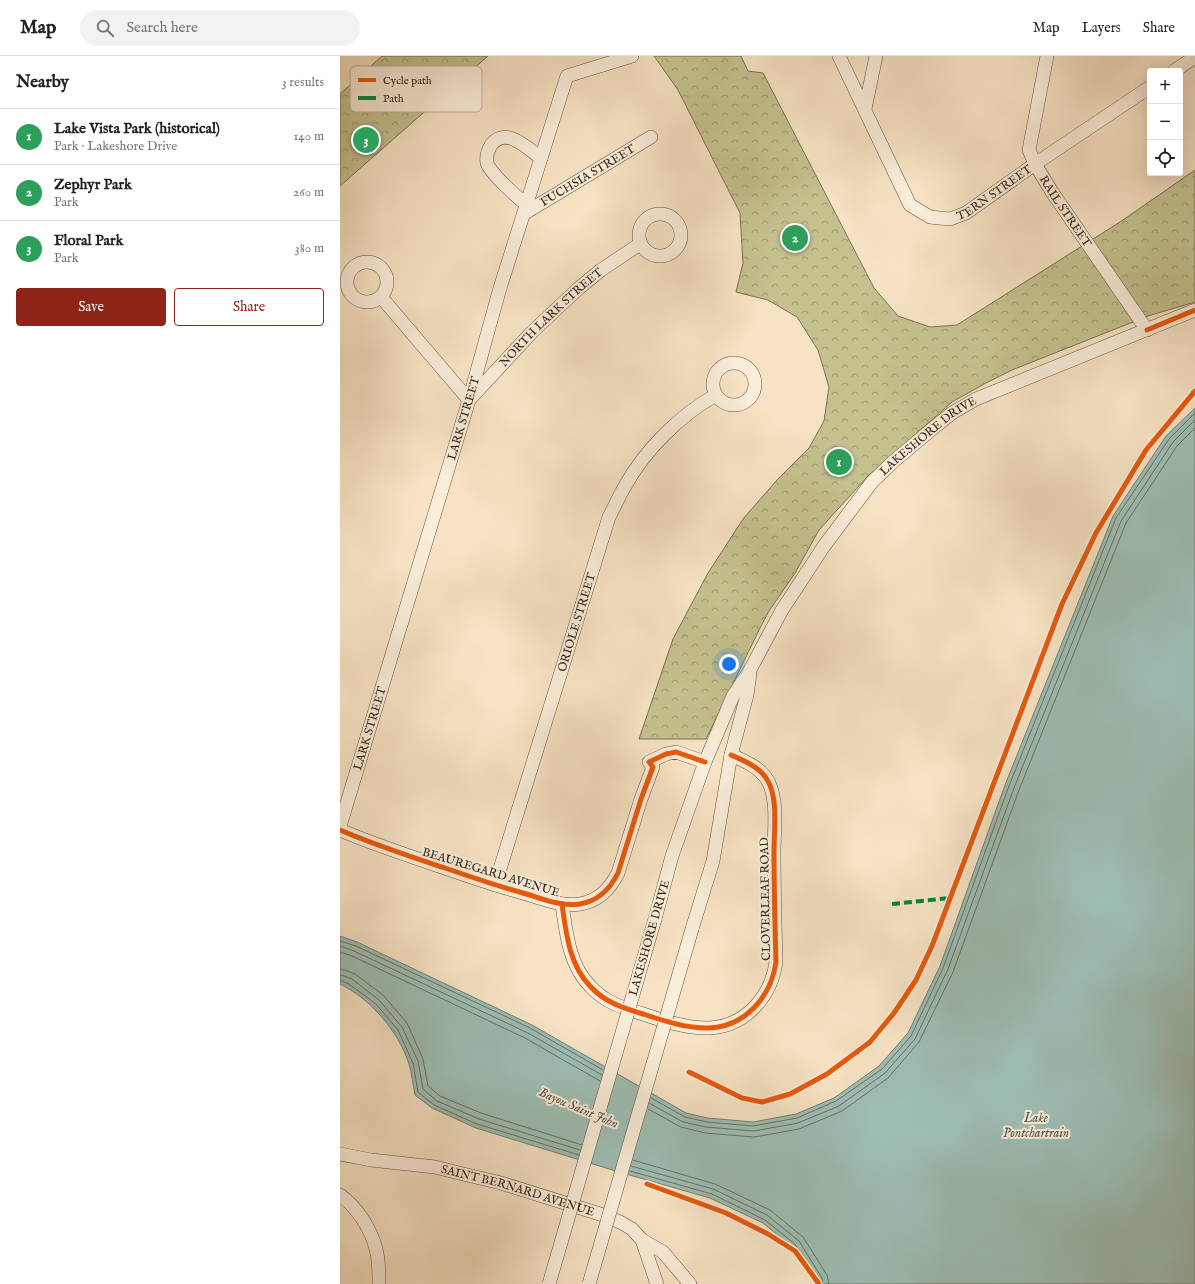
<!DOCTYPE html>
<meta charset="utf-8">
<style>
body{margin:0;font-family:"IM FELL English",serif;background:#f2f2f2;color:#202124}
.controls{position:absolute;right:12px;top:12px;display:grid;overflow:hidden;border-radius:4px;box-shadow:0 4px 16px #0002}
.controls button{width:36px;height:36px;display:grid;place-items:center;padding:0;border:0;border-bottom:1px solid #e0e0e0;background:#fff;color:#202124;font:20px sans-serif}
.you{position:absolute;left:389px;top:608px;width:14px;height:14px;margin:-10px;border:3px solid #fff;border-radius:50%;background:#1a73e8;box-shadow:0 0 0 6px #1a73e833}
.badge{display:grid;place-items:center;width:26px;height:26px;border-radius:50%;background:#8f2418;color:#fff;font-size:13px;font-weight:700}
.pin{position:absolute;translate:-50% -50%;border:2px solid #fff;box-shadow:0 1px 4px #0006}
.list{margin:0;padding:0;list-style:none}
h2{display:flex;justify-content:space-between;align-items:center;height:52px;margin:0;padding:0 16px;font-size:17px}
h2 small{font-size:13px;font-weight:400;color:#757577}
.list li{display:grid;grid-template-columns:26px 1fr auto;gap:12px;align-items:center;box-sizing:border-box;height:56px;padding:0 16px;border-top:1px solid #e0e0e0}
.list b{display:block;font-size:15px;white-space:nowrap}
.list p{margin:0;font-size:13px;white-space:nowrap;color:#757577}
.list em{font-size:13px;font-style:normal;color:#757577}
.actions{display:flex;gap:8px;padding:12px 16px}
.actions a{flex:1;padding:9px 0;border:1px solid #8f2418;border-radius:4px;text-align:center;font-size:14px;color:#8f2418}
.actions .main{background:#8f2418;color:#fff}
.icon{flex:none;width:22px;height:22px;fill:none;stroke:currentColor;stroke-width:2;stroke-linecap:round;stroke-linejoin:round}
.map{position:relative;flex:none;width:855px;height:1228px;overflow:hidden}
header{display:flex;align-items:center;gap:24px;box-sizing:border-box;height:56px;padding:0 20px;background:#fff;border-bottom:1px solid #e0e0e0}
header strong{font-size:19px}
nav{display:flex;gap:22px;margin-inline-start:auto;font-size:14px}
.search{width:280px;height:36px;background:#f2f2f2;display:flex;align-items:center;gap:10px;box-sizing:border-box;padding:0 14px;border-radius:22px;color:#757577;font-size:15px}
main{display:flex}
aside{flex:1;background:#fff}
.map>svg:first-child{display:block}
</style>
<header>
<strong>Map</strong>
<div class="search"><svg class="icon" aria-label="search" viewBox="0 0 24 24"><circle cx="10" cy="10" r="6"/><path d="M15 15l6 6"/></svg>Search here</div>
<nav><a>Map</a><a>Layers</a><a>Share</a></nav>
</header>
<main>
<aside>
<h2>Nearby<small>3 results</small></h2>
<ul class="list">
<li><span class="badge" style="background:#2e9e5b">1</span><div><b>Lake Vista Park (historical)</b><p>Park · Lakeshore Drive</p></div><em>140 m</em></li>
<li><span class="badge" style="background:#2e9e5b">2</span><div><b>Zephyr Park</b><p>Park</p></div><em>260 m</em></li>
<li><span class="badge" style="background:#2e9e5b">3</span><div><b>Floral Park</b><p>Park</p></div><em>380 m</em></li>
</ul>
<div class="actions"><a class="main">Save</a><a>Share</a></div>
</aside>
<div class="map">
<svg width="855" height="1228" viewBox="0 0 855 1228">
<defs>
<pattern id="park-crowns" width="20" height="18" patternUnits="userSpaceOnUse"><rect width="20" height="18" fill="#c4c18f"/><path d="M2 6a3 3 0 1 1 6 0M12 15a3 3 0 1 1 6 0" fill="none" stroke="#a09d74"/></pattern>
</defs>
<rect width="100%" height="100%" fill="#f7e3c4"/>
<filter id="stains"><feTurbulence type="fractalNoise" baseFrequency=".005" numOctaves="4"/><feColorMatrix values="0 0 0 0 .2 0 0 0 0 .09 0 0 0 0 .02 0 0 0 .5 -.17"/></filter>
<radialGradient id="worn" r=".72"><stop offset=".6" stop-color="#630" stop-opacity="0"/><stop offset="1" stop-color="#630" stop-opacity=".3"/></radialGradient>
<g fill="url(#park-crowns)" stroke="#7a7254">
<polygon points="42,0 148,0 0,130 0,38"/>
<polygon points="314,0 401,0 408,15 423,17 534,232 558,260 590,271 617,269 780,166 855,114 855,246 808,260 672,314 646,327 612,346 528,420 479,474 455,517 429,555 420,572 366,683 299,683 333,583 368,517 403,463 437,424 469,392 484,365 489,331 478,294 457,261 428,244 396,236 403,207 400,157 338,34"/>
</g>
<path fill="#9dbeb4" stroke="#718076" d="M 855,352 L 855,1228 L 475,1228 L 452,1191 L 423,1167 L 370,1142 L 279,1116 L 136,1072 L 92,1052 L 75,1039 C 73,1029 72,1018 69,1008 C 59,976 30,942 0,928 L 0,880 L 17,886 L 192,969 L 346,1057 L 367,1062 L 413,1066 L 456,1058 L 494,1042 L 539,1010 L 568,977 L 600,910 L 665,729 L 773,460 L 826,380 Z"/>
<g fill="none" stroke-linecap="round" stroke-linejoin="round">
<g stroke="#667166" stroke-width="1">
<polyline points="0,885 16,890 190,972 263,1014"/>
<polyline points="0,890 14,895 188,977 262,1019"/>
<polyline points="0,896 12,900 185,982 260,1025"/>
<polyline points="0,913 5,914 15,918 43,939 67,967 83,1003 88,1030 100,1040 141,1057 242,1089"/>
<polyline points="0,919 4,920 12,923 39,944 62,971 78,1005 83,1033 97,1045 139,1063 240,1094"/>
<polyline points="0,924 9,928 36,948 58,974 73,1007 78,1036 94,1049 137,1068 239,1099"/>
<polyline points="311,1042 345,1061 367,1066 413,1070 457,1062 496,1045 542,1013 571,980 603,912 669,730 776,462 829,383 855,357"/>
<polyline points="309,1047 343,1066 366,1071 414,1075 458,1067 499,1050 545,1017 575,983 608,913 674,732 781,465 833,386 855,364"/>
<polyline points="308,1053 341,1071 365,1077 414,1081 459,1073 502,1055 548,1022 579,986 613,916 679,734 786,467 837,390 855,372"/>
<polyline points="293,1104 375,1128 430,1154 463,1181 487,1219 489,1228"/>
<polyline points="291,1110 373,1133 427,1159 459,1185 482,1222 483,1228"/>
<polyline points="290,1115 372,1138 425,1164 455,1188 478,1225 478,1228"/>
</g>
<g stroke="#625444" stroke-width="14">
<g id="minor">
<path id="s1" d="M 499,0 L 570,149 L 590,161 L 599,162 L 610,163 L 626,157 L 695,108 L 810,31"/>
<path id="s2" d="M 707,0 L 689,94 L 695,108 L 712,136 L 807,274"/>
<polyline points="834,15 855,1"/>
<polyline points="525,53 536,0"/>
<path d="M 187,149 C 178,142 150,117 147,107 C 146,101 148,94 151,89 C 166,69 188,93 201,102"/>
<path id="s3" d="M 185,157 L 311,81"/>
<circle cx="320" cy="179" r="21"/>
<circle cx="27" cy="226" r="20"/>
<path id="s4" d="M 41,241 L 129,344 L 192,276 L 239,232 L 261,214 L 300,188"/>
<circle cx="394" cy="328" r="21"/>
<path id="s5" d="M 0,770 L 129,344 L 160,232 L 227,20 L 292,0"/>
<path d="M 0,774 C 35,789 69,800 105,812 C 131,821 157,830 183,837 C 201,842 221,851 240,848 C 258,845 270,833 278,817 L 301,743 L 313,711 L 309,706 L 326,698 L 336,696 L 365,706"/>
<path id="s6" d="M 155,829 L 269,461 C 275,450 279,440 285,430 C 305,394 340,359 376,339"/>
<path d="M 222,848 C 226,876 229,909 250,930 C 264,946 283,952 303,958 C 324,965 345,972 368,972 C 405,971 431,941 436,906 C 435,869 434,833 434,796 C 434,775 438,746 429,727 C 422,712 405,705 391,699"/>
<path id="s7" d="M 315,863 L 332,800 L 365,706 L 393,640 L 410,614 L 442,554 L 484,490 L 532,426 L 554,405 L 591,374 L 612,357 L 636,343 L 855,254"/>
<polyline points="352,873 373,805 391,699 407,639 410,618"/>
<path id="s8" d="M 0,1098 L 31,1104 L 95,1111 L 119,1117 L 161,1127 L 263,1159 L 280,1166 L 292,1173 L 302,1184 L 317,1228"/>
<path d="M 0,1139 C 17,1151 31,1173 36,1193 C 39,1204 39,1217 39,1228"/>
<polyline points="302,1184 323,1196 350,1228"/>
</g>
</g>
<use href="#minor" stroke="#faedd9" stroke-width="13"/>
<g stroke="#625444" stroke-width="14" stroke-linecap="butt">
<g id="minor-bridge">
<polyline points="209,1228 315,863"/>
<polyline points="249,1228 352,873"/>
</g>
</g>
<use href="#minor-bridge" stroke="#faedd9" stroke-width="13"/>
<polyline stroke="#00873e" stroke-width="4" stroke-dasharray="8 4" stroke-linecap="butt" points="552,848 610,842"/>
<g stroke="#faedd9" stroke-width="8">
<g id="cycleway">
<polyline points="807,274 855,254"/>
<path d="M 0,774 C 35,789 69,800 105,812 C 131,821 157,830 183,837 C 201,842 221,851 240,848 C 258,845 270,833 278,817 L 301,743 L 313,711 L 309,706 L 326,698 L 336,696 L 365,706"/>
<path d="M 222,848 C 226,876 229,909 250,930 C 264,946 283,952 303,958 C 324,965 345,972 368,972 C 405,971 431,941 436,906 C 435,869 434,833 434,796 C 434,775 438,746 429,727 C 422,712 405,705 391,699"/>
<polyline points="349,1016 402,1042 422,1046 450,1038 487,1018 530,986 554,957 576,924 592,890 722,548 756,477 806,394 855,335"/>
<polyline points="307,1128 386,1157 428,1178 455,1195 479,1228"/>
</g>
</g>
<use href="#cycleway" stroke="#e8590c" stroke-width="5"/>
</g>
<g text-anchor="middle" stroke-width="4" stroke-linejoin="round" paint-order="stroke">
<g font-size="12" fill="#302419" stroke="#faedd9">
<text dy="4" stroke="none"><textPath href="#s3" startOffset="73">FUCHSIA STREET</textPath></text>
<text dy="4" stroke="none"><textPath href="#s1" startOffset="260">TERN STREET</textPath></text>
<text dy="4" stroke="none"><textPath href="#s2" startOffset="167">RAIL STREET</textPath></text>
<text dy="4" stroke="none"><textPath href="#s4" startOffset="252">NORTH LARK STREET</textPath></text>
<text dy="4" stroke="none"><textPath href="#s5" startOffset="426">LARK STREET</textPath></text>
<text dy="4" stroke="none"><textPath href="#s7" startOffset="565">LAKESHORE DRIVE</textPath></text>
<text dy="4" stroke="none"><textPath href="#s6" startOffset="275">ORIOLE STREET</textPath></text>
<text dy="4" stroke="none"><textPath href="#s5" startOffset="102">LARK STREET</textPath></text>
<text transform="translate(151 816) rotate(17)" y="4">BEAUREGARD AVENUE</text>
<text transform="translate(425 843) rotate(-91)" y="4">CLOVERLEAF ROAD</text>
<text transform="translate(309 882) rotate(-74)" y="4">LAKESHORE DRIVE</text>
<text dy="4" stroke="none"><textPath href="#s8" startOffset="182">SAINT BERNARD AVENUE</textPath></text>
</g>
<g font-size="13" font-style="italic" fill="#515248" stroke="#faedd9">
<text transform="translate(239 1051) rotate(23)" y="5">Bayou Saint John</text>
<text x="696" y="1066">Lake<tspan x="696" dy="15">Pontchartrain</tspan></text>
</g>
</g>
<rect x="10" y="10" width="132" height="46" rx="6" fill="#faedd9" stroke="#bdb19f" stroke-width="1"/>
<rect x="18" y="22" width="18" height="4" fill="#e8590c"/>
<rect x="18" y="40" width="18" height="4" fill="#00873e"/>
<g font-size="11" fill="#302419">
<text x="43" y="28">Cycle path</text>
<text x="43" y="46">Path</text>
</g>
<rect width="100%" height="100%" filter="url(#stains)"/>
<rect width="100%" height="100%" fill="url(#worn)"/>
</svg>
<div class="controls">
<button>+</button>
<button>−</button>
<button><svg class="icon" aria-label="locate" viewBox="0 0 24 24"><circle cx="12" cy="12" r="6"/><path d="M12 2v4M12 18v4M2 12h4M18 12h4"/></svg></button>
</div>
<div class="you"></div>
<div class="pin badge" style="left:499px;top:406px;background:#2e9e5b">1</div>
<div class="pin badge" style="left:455px;top:182px;background:#2e9e5b">2</div>
<div class="pin badge" style="left:26px;top:84px;background:#2e9e5b">3</div>
</div>
</main>
